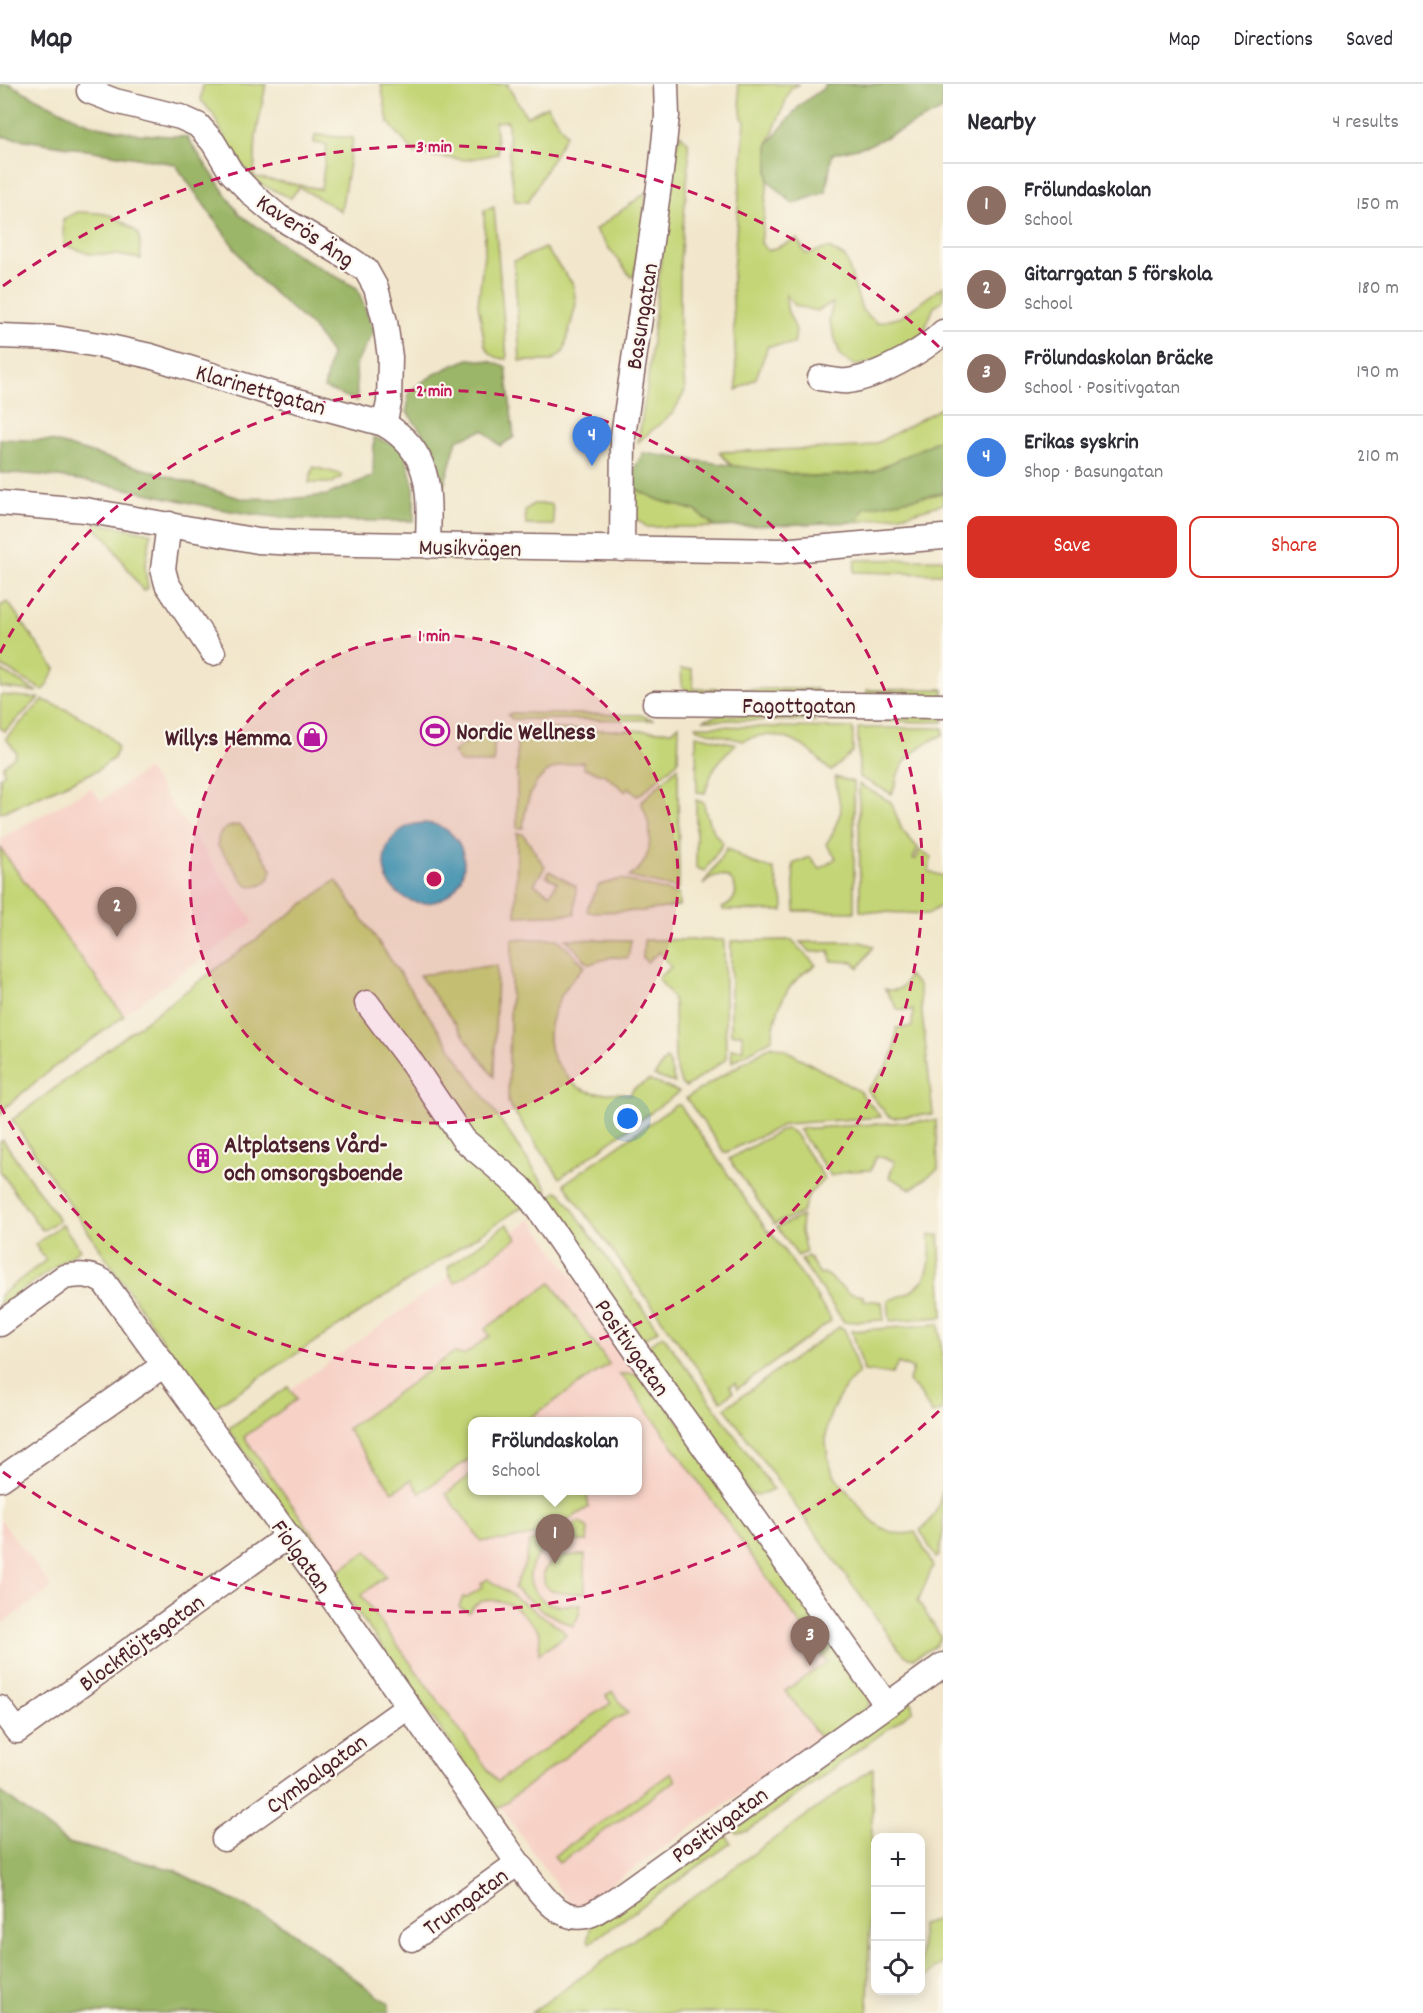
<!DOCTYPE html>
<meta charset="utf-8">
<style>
body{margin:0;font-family:Dekko,sans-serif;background:#f7f7f7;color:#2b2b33}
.controls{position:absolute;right:18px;bottom:18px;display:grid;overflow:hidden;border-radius:12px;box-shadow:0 3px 15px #0003}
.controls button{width:54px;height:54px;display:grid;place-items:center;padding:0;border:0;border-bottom:2px solid #e1e1e2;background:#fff;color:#2b2b33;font:30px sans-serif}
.you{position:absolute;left:628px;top:1035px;width:21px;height:21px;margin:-15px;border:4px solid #fff;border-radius:50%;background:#1a73e8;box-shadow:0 0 0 9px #1a73e833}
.badge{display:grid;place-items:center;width:39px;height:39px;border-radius:50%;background:#d93025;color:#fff;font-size:20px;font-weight:700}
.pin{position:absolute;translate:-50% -50px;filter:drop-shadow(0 2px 3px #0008)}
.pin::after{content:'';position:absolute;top:32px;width:21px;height:18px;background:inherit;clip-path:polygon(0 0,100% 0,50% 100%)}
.popup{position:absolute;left:468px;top:1333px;width:174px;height:78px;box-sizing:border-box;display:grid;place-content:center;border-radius:12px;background:#fff;filter:drop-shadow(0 2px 4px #0005);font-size:20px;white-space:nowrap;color:#7c7c81}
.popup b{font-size:22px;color:#2b2b33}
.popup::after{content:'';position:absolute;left:50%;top:100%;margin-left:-12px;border:12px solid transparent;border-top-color:#fff}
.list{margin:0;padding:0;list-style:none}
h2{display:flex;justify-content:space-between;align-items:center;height:78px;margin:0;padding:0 24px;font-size:26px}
h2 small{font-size:20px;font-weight:400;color:#7c7c81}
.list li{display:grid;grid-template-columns:39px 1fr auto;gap:18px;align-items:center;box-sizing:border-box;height:84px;padding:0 24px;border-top:2px solid #e1e1e2}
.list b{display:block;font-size:22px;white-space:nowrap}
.list p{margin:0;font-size:20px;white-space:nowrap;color:#7c7c81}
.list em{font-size:20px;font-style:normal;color:#7c7c81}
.actions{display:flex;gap:12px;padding:18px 24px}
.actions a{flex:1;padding:14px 0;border:2px solid #d93025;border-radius:12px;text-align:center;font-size:21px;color:#d93025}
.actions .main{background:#d93025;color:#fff}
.icon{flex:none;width:33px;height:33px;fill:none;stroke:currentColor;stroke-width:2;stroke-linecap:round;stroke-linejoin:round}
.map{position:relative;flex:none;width:943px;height:1929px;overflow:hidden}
header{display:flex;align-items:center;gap:36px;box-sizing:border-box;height:84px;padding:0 30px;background:#fff;border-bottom:2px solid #e1e1e2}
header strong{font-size:28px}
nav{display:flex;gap:33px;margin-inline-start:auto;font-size:21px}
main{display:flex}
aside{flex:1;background:#fff}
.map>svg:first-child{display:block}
</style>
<header>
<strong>Map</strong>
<nav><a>Map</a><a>Directions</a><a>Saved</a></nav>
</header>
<main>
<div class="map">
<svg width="943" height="1929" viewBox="0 0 943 1929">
<rect width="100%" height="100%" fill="#fbf7ec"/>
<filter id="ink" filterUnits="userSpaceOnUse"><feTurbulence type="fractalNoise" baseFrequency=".0167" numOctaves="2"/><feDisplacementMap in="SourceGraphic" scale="12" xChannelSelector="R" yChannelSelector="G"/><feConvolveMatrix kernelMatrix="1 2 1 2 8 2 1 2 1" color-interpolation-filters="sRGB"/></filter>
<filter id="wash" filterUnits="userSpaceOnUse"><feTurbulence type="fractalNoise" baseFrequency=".008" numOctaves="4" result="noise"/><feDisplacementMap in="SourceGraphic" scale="24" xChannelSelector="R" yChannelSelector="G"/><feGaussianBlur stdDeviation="1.35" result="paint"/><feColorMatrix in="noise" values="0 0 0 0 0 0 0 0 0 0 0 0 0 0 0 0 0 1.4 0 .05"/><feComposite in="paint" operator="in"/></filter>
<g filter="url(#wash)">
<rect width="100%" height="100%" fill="#f2e7cc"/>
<g fill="#f7d1c6" fill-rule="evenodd">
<polygon points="147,685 254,838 103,945 0,1011 0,761 3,753 91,704 101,717"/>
<path d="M 531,1135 L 878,1613 L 574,1826 L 233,1346 ZM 472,1338 L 638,1338 L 638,1406 L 472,1406 Z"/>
<polygon points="0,1435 52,1504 0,1541"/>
</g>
<g fill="#c4d577" stroke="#877a51" stroke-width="1.5">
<polygon points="203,0 266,0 256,52 254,93 321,105 327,61 314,59 315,51 353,54 341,127 299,103 291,114 255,98 230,65 213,30 201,16"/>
<polygon points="381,0 509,0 507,1 527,33 547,22 566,50 528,118 515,117 509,73 508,37 495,38 498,70 466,76 415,70 388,38"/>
<polygon points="738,0 800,0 791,4 768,60 768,96 761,159 768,167 797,155 806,170 829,164 846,174 862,226 877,239 901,233 943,202 943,216 934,223 922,251 886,274 856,282 841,273 829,236 833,219 817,227 796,222 786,211 787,225 796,246 794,260 768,262 756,294 737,306 732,199 745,37 742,34"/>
<polygon points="680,50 688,58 689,76 680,177 680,241 685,307 673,329 638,358 647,304 660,183 676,63"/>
<polygon points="647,108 634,192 631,193 595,146"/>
<path d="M 494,123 L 507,275 C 497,275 489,271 485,261 L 478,220 L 485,162 L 484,126 Z"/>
<path d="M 78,128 C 110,129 113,129 139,150 L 141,175 L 118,171 L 90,170 L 64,161 L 63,135 Z"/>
<polygon points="545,164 573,200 576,220 564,267 552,277 520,277 514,177"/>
<polygon points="943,323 943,354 873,388 815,393 732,382 719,368 863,363 879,358"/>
<polygon points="313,383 341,390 341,393 332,399 309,399"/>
<polygon points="635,405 659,416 696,427 715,443 647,443 634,433"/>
<polygon points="943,409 943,420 912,429 858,438 863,424"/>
<polygon points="533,420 552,420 554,441 526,441 525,427"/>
<polygon points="96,439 151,449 145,484 148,504 143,507 107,455 94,443"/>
<polygon points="943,475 943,490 854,488 855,476"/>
<polygon points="8,518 55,585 45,605 42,606 0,581 0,522"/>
<polygon points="681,585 692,585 693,605 817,605 816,612 690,609 682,602"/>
<polygon points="0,586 37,608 0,603"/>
<polygon points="943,605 943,613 867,612 867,606"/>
<polygon points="0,611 39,614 5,647 0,644"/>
<path d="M 43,616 C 65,624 106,643 118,664 L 114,674 L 96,687 L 0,729 L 0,693 L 4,690 L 3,682 L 15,672 L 16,668 L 6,654 Z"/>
<polygon points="511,629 641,631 654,636 512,635 508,631"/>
<polygon points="718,631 807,632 816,637 703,636"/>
<polygon points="881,632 943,633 943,638 867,637"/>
<path d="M 679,641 L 678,677 L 641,710 L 637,712 L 629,703 L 625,707 L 605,691 L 583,684 L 583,678 C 539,681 527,703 523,744 L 517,744 L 517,659 L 524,649 L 531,645 L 672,647 Z"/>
<path d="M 696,642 L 853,644 L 853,668 L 831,687 C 823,681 818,673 810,667 C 791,652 765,646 743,657 L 697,645 Z"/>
<path d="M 858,644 L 943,644 L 943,651 C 926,658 907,670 899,688 C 896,695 895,704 892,710 L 859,693 Z"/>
<polygon points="485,645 494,646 494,679 461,679 453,668"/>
<path d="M 696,651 L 736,660 C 719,676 711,685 705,709 L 697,708 Z"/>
<path d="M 678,683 L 679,805 L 629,793 C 656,776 653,743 641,718 Z"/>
<polygon points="835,693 854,698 854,828 795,827 793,780 810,773 820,785 836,774 826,760 832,751 841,727"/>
<polygon points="859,700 891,718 902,746 918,764 913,775 916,775 920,766 932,773 928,787 943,792 943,820 928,830 860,827"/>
<path d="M 696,716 L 704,719 C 706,735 712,748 723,759 L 705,787 L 696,784 Z"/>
<path d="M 239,741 L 243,744 L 272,785 C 270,799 259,806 246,801 L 218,762 C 216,748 226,742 239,741 Z"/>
<polygon points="517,749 523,750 545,783 534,800 550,810 557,798 546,792 549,787 576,802 575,830 516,832"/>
<polygon points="0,764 124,932 50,986 7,1022 0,1031"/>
<path d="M 727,764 L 750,778 L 773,785 L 784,821 L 783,827 L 723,826 L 722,824 C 752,813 726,773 703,801 Z"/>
<polygon points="621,795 678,810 679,822 643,827 588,828 587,825 599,801"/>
<polygon points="336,796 548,1106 210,1326 12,1036"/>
<path d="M 512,855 L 558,855 L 585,882 C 562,903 540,942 553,973 C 555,979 560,983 564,988 C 569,995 573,1001 580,1004 C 599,1014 614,1005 630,1011 L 633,1005 L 649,996 L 679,1008 L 560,1094 L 508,1019 Z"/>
<polygon points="566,855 631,856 628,874 612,873 589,880"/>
<polygon points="644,856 724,856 726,975 686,1003 681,1000 675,979 674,919 672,913 658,894 671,883 659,868 647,878 643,874"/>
<path d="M 791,856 L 816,881 C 786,897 776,923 772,955 L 732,978 L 731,965 L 743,965 L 742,950 L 731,950 L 731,857 Z"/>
<polygon points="800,858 860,858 874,862 859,884 853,878 831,877 830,867 811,868"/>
<polygon points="497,881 494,993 419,891"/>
<path d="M 908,891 L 919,902 L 933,1030 L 893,1034 L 888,1032 L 867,1006 C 884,986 898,974 896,944 L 912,943 L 913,926 L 898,926 L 885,905 C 897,909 906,903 908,891 Z"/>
<polygon points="772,961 784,965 859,1007 881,1033 785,1040 725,1069 686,1014"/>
<polygon points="666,975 668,976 675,999 654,992"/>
<polygon points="676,1021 680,1021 682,1024 768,1148 770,1147 819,1216 818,1217 829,1231 831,1237 737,1305 735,1299 730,1302 733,1308 721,1317 564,1100"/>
<polygon points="936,1036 938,1085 911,1105 889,1093 895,1077 876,1072 871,1086 848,1087 831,1092 798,1045"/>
<polygon points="787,1045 795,1050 825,1095 809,1110 802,1129 774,1140 729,1075 781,1046"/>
<polygon points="3,1056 59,1136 44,1146 41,1145 0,1087 0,1058"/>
<polygon points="557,1107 562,1110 658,1246 638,1259 594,1191 598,1188 549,1119 548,1115"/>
<polygon points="802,1132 801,1148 806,1168 798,1172 777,1143"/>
<polygon points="62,1140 80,1165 0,1222 0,1211 46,1176 35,1161"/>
<polygon points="507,1140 517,1154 455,1199 449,1190 448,1183"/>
<path d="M 929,1151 L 939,1151 L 943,1233 L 890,1237 L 888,1216 C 926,1207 934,1187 929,1151 Z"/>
<polygon points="808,1172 820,1191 824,1189 849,1209 863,1212 864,1216 882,1218 884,1236 844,1238 801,1176"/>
<polygon points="551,1199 609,1280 525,1337 472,1338 472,1373 420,1409 411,1396 393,1408 347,1345 453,1269 464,1271 490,1252 485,1245"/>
<polygon points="939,1240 943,1281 943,1326 932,1330 919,1308 908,1298 913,1285 898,1279 892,1290 864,1287 852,1247"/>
<path d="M 839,1243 L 844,1245 L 846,1249 L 858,1287 L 858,1290 C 842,1303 825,1334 826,1355 C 826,1365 829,1382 834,1390 C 838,1398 846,1405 851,1412 C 868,1434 885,1456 915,1448 L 933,1482 L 918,1517 L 941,1553 L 935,1562 L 914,1574 L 906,1572 L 898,1564 L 725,1324 Z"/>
<polygon points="663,1251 773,1405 757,1412 750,1409 645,1264"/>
<polygon points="619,1290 646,1291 872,1610 867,1624 823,1657 785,1607 827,1578 629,1300"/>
<polygon points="288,1303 297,1315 244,1353 331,1476 324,1481 228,1345"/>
<path d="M 472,1390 L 472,1406 L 586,1407 L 589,1423 C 577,1430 565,1439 552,1445 C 530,1454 504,1457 481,1457 L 446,1410 Z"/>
<path d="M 943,1396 L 943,1447 L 939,1472 L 936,1474 L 920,1446 C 936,1435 942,1416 943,1396 Z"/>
<path d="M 579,1438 L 588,1444 L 587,1457 C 576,1458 565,1456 554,1460 C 528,1471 519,1504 548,1519 C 557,1523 570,1521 581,1520 L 578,1533 L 573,1542 L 543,1527 L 514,1504 L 525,1479 L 530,1458 Z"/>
<polygon points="367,1467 386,1492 361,1511 497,1698 611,1619 606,1612 612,1607 628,1629 614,1636 497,1725 332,1492"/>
<path d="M 585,1471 L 585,1509 C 571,1509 556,1511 545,1502 L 543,1489 C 552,1471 568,1471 585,1471 Z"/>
<path d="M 488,1495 L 562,1545 L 566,1551 L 539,1570 L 540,1551 L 539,1547 C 524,1530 508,1512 483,1517 C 477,1519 472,1522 469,1528 L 459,1523 L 463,1513 L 467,1514 L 482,1503 L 481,1500 Z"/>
<polygon points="911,1617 913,1626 911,1628 748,1747 737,1749 733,1746"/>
<polygon points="873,1684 868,1929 531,1929"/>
<polygon points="671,1689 676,1696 559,1779 554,1772"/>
<polygon points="724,1747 731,1759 590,1859 588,1855 591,1841"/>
<polygon points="943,1834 943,1879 921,1896 921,1840"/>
</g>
<g fill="#9bb668" stroke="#726a4a" stroke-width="1.5">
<polygon points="0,0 9,0 80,36 97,42 139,50 187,53 239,130 299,172 357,204 374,247 356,280 357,317 324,304 331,270 313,244 253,190 175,80 0,52"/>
<polygon points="826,0 943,0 943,26 869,61 832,70 826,108 793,120 768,96 768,60 800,21 825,3"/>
<path d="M 469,275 L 489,277 L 506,283 L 514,353 L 500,362 L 483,346 L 457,356 L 443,405 L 433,363 L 407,328 L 409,308 C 427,293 446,283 469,275 Z"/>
<path d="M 374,353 L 404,365 L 414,404 L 414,437 C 353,437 292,438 231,427 C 155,413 78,389 0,389 L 0,355 L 52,357 L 240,414 L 289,415 L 327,411 L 373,392 Z"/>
<polygon points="943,354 943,409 864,424 858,438 715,443 696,427 659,416 635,405 634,385 643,369 815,393 873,388"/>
<polygon points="0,1707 68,1759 174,1786 285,1843 389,1920 389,1929 0,1929"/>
</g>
<circle fill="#42adc1" stroke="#466676" stroke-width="1.5" cx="424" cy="779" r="40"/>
</g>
<g filter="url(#ink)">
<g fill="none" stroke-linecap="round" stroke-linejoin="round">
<g stroke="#856563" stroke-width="27">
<g id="street">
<polyline points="89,7 115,17 180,33 198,41 213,58 231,88 254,112 279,133 347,173 366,186 376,204 385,238 390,273 389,319 384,340"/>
<path d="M 0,252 L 55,254 L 105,262 L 150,272 L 269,309 L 384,340 C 434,369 429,411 428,462"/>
<path d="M 820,294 C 828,295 839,298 848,297 C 874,294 925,267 943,248"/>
<polyline points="0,419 85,426 258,457 296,459 780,467 943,453"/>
<polyline points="169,440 163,485 167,500 213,569"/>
<polyline points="622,465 623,352 661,88 667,32 666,0"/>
<polyline points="655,619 943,622"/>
<polyline points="367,919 409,975 464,1056 520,1103 533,1118 637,1268 886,1620"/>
<path d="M 0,1240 L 64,1193 C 79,1190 91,1190 104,1198 L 317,1492 L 518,1779 C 535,1801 558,1844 592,1830 C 598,1827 603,1823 609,1820 L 943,1581"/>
<polyline points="1,1395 164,1281"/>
<polyline points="0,1624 17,1647 288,1452"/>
<polyline points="224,1755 408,1623"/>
<polyline points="412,1855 518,1779"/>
</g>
</g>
<use href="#street" stroke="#fff" stroke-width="24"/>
</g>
</g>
<circle cx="434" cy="795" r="244" fill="#c2185b" fill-opacity=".12"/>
<g fill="none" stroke="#c2185b" stroke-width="3" stroke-dasharray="10 8">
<circle cx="434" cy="795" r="244"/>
<path d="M0 569A489 489 0 1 1 0 1021"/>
<path d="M939 1327A733 733 0 0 1 3 1388M3 202A733 733 0 0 1 939 263"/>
</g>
<defs>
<g id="stadium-ring" transform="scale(1.5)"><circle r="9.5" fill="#fbf7ec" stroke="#b5179e" stroke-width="1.5"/><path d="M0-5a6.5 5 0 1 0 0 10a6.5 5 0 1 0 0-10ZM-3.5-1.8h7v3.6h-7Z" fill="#b5179e"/></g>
<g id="shop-ring" transform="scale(1.5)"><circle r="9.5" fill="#fbf7ec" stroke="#b5179e" stroke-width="1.5"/><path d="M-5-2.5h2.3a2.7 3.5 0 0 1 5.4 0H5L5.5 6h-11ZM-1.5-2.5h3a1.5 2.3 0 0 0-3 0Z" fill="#b5179e"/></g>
<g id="building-ring" transform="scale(1.5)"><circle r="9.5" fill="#fbf7ec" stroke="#b5179e" stroke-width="1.5"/><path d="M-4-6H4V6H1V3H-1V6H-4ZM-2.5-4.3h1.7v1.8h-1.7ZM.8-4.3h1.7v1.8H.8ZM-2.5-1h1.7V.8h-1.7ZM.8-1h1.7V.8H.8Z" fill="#b5179e"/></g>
</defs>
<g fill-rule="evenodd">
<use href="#stadium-ring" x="435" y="647"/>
<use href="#shop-ring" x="312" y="653"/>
<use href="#building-ring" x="203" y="1074"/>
</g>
<g text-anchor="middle" stroke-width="4.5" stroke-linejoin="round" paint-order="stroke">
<g font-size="24" fill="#4a1f2b" stroke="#fbf7ec">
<text transform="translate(306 146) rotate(34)" y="8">Kaverös Äng</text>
<text transform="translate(641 232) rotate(-81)" y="8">Basungatan</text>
<text transform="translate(261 305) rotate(16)" y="8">Klarinettgatan</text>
<text transform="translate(470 463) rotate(1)" y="8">Musikvägen</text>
<text x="799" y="629">Fagottgatan</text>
<text transform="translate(633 1263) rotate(55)" y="8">Positivgatan</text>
<text transform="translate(302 1472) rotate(54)" y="8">Fiolgatan</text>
<text transform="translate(141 1558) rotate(-36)" y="8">Blockflöjtsgatan</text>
<text transform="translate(316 1689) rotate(-36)" y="8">Cymbalgatan</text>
<text transform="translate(719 1740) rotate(-36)" y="8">Positivgatan</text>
<text transform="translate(465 1817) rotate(-36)" y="8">Trumgatan</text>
</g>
<g font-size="24" font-weight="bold" fill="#4a1f2b" stroke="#fbf7ec" text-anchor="start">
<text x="456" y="655">Nordic Wellness</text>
<text x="291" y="661" text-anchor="end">Willy:s Hemma</text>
<text x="224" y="1068">Altplatsens Vård-<tspan x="224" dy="28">och omsorgsboende</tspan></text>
</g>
</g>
<circle cx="434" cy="795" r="9" fill="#c2185b" stroke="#fbf7ec" stroke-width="3"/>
<g font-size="18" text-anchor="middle" font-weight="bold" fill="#c2185b" stroke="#fbf7ec" stroke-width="4.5" stroke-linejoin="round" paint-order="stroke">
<text x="434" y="68">3 min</text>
<text x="434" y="312">2 min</text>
<text x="434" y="557">1 min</text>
</g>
</svg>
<div class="controls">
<button>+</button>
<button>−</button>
<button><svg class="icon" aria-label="locate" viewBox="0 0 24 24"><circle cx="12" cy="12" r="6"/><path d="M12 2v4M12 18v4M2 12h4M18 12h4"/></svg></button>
</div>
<div class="you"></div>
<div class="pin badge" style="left:555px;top:1480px;background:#8d6e63">1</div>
<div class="popup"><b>Frölundaskolan</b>School</div>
<div class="pin badge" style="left:117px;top:853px;background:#8d6e63">2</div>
<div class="pin badge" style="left:810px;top:1582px;background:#8d6e63">3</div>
<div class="pin badge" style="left:592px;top:382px;background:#3f7fe0">4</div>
</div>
<aside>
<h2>Nearby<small>4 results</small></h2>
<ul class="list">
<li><span class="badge" style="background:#8d6e63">1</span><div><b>Frölundaskolan</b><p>School</p></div><em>150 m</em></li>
<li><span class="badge" style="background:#8d6e63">2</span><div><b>Gitarrgatan 5 förskola</b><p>School</p></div><em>180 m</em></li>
<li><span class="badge" style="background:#8d6e63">3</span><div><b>Frölundaskolan Bräcke</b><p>School · Positivgatan</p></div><em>190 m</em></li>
<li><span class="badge" style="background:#3f7fe0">4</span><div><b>Erikas syskrin</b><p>Shop · Basungatan</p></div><em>210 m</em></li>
</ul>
<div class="actions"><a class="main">Save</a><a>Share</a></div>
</aside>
</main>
